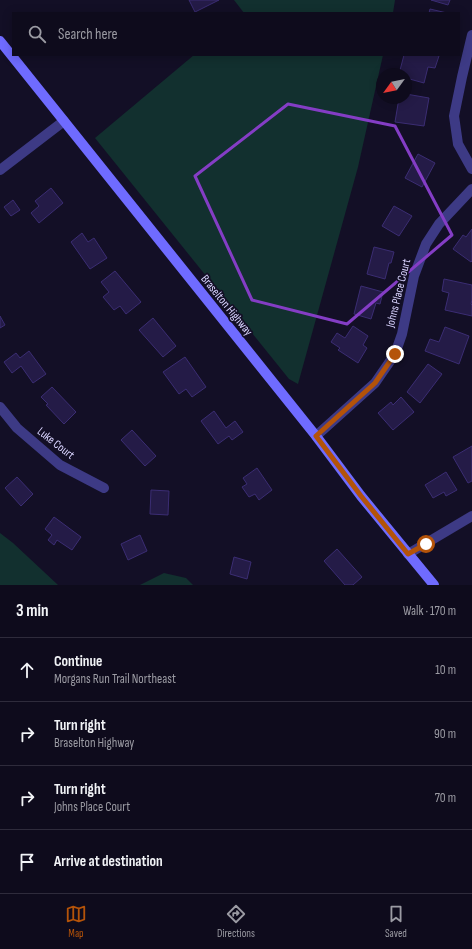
<!DOCTYPE html>
<meta charset="utf-8">
<style>
body{margin:0;font-family:"Sofia Sans Condensed",sans-serif;background:#171425;color:#f1f3f6}
.compass{position:absolute;left:376px;top:68px;width:36px;height:36px;border-radius:50%;background:#0e0b1c;box-shadow:0 2px 10px #0003;rotate:237deg}
.stop{position:absolute;width:12px;height:12px;margin:-9px;border:3px solid #b45309;border-radius:50%;background:#fff}
.stop.end{background:#b45309;border-color:#fff;box-shadow:0 1px 4px #0008}
.list{margin:0;padding:0;list-style:none}
h2{display:flex;justify-content:space-between;align-items:center;height:52px;margin:0;padding:0 16px;font-size:17px}
h2 small{font-size:13px;font-weight:400;color:#9b9ba3}
.list li{display:grid;grid-template-columns:26px 1fr auto;gap:12px;align-items:center;box-sizing:border-box;height:64px;padding:0 16px;border-top:1px solid #2e2b3b}
.list b{display:block;font-size:15px;white-space:nowrap}
.list p{margin:0;font-size:13px;white-space:nowrap;color:#9b9ba3}
.list em{font-size:13px;font-style:normal;color:#9b9ba3}
.icon{flex:none;width:22px;height:22px;fill:none;stroke:currentColor;stroke-width:2;stroke-linecap:round;stroke-linejoin:round}
.map{position:relative;flex:none;width:472px;height:585px;overflow:hidden}
.search{position:absolute;background:#0e0b1c;box-shadow:0 2px 10px #0003;left:12px;right:12px;top:12px;height:44px;display:flex;align-items:center;gap:10px;box-sizing:border-box;padding:0 14px;border-radius:0px;color:#9b9ba3;font-size:15px}
.sheet{height:308px;background:#0e0b1c}
nav{display:flex;justify-content:space-around;align-items:center;box-sizing:border-box;height:56px;border-top:1px solid #2e2b3b;background:#0e0b1c;font-size:11px;color:#9b9ba3}
nav a{display:grid;justify-items:center;gap:2px}
nav .on{color:#b45309}
.map>svg:first-child{display:block}
</style>
<div class="map">
<svg width="472" height="585" viewBox="0 0 472 585">
<rect width="100%" height="100%" fill="#130f26"/>
<g fill="#12302f">
<polygon points="234,0 395,0 393,13 244,13"/>
<polygon points="194,55 383,55 358,167 298,384 289,379 95,138"/>
<polygon points="0,533 13,543 58,585 0,585"/>
<polygon points="164,573 186,578 193,585 140,585"/>
</g>
<g fill="#241b47" stroke="#3b2d73">
<polygon points="189,0 219,0 195,12"/>
<polygon points="431,0 450,0 448,5"/>
<polygon points="430,9 447,13 429,13"/>
<polygon points="404,55 435,55 439,56 435,68 428,67 424,83 406,78 406,74 399,74"/>
<polygon points="406,94 429,98 424,126 395,122 399,98 406,98"/>
<polygon points="418,154 435,163 422,187 405,178"/>
<polygon points="51,188 63,203 39,223 31,213 39,206 35,201"/>
<polygon points="13,200 20,210 11,216 4,207"/>
<polygon points="394,206 412,216 399,236 382,226"/>
<polygon points="472,229 472,261 471,262 453,249 463,235 466,237"/>
<polygon points="82,233 88,242 94,238 107,258 90,269 71,242"/>
<polygon points="374,247 394,252 391,263 389,263 385,279 367,274"/>
<polygon points="115,271 141,302 126,314 120,306 114,310 103,297 109,292 101,282"/>
<polygon points="444,279 472,285 472,300 471,304 472,305 472,316 445,310 449,293 442,291"/>
<polygon points="361,286 383,292 380,304 376,303 371,319 354,314"/>
<polygon points="0,316 5,325 0,328"/>
<polygon points="153,318 176,346 163,357 139,330"/>
<polygon points="353,326 368,336 363,345 367,348 358,363 338,350 340,348 331,342 337,333 345,338"/>
<polygon points="445,327 469,336 459,364 425,351 430,339 439,342"/>
<polygon points="29,351 46,374 33,383 21,366 12,373 4,362 16,353 20,358"/>
<polygon points="185,357 206,387 192,397 186,389 179,394 163,372"/>
<polygon points="428,364 442,374 420,403 407,392"/>
<polygon points="52,387 76,412 64,424 46,405 48,404 41,397"/>
<polygon points="401,397 414,412 393,430 378,413 391,402 393,405"/>
<polygon points="214,411 226,428 235,421 243,432 232,440 229,436 218,444 201,421"/>
<polygon points="132,430 156,456 145,466 121,440"/>
<polygon points="472,446 472,481 468,483 453,457"/>
<polygon points="257,468 272,490 259,500 255,494 249,497 242,487 247,484 243,478"/>
<polygon points="446,472 457,490 446,496 444,492 433,498 425,485"/>
<polygon points="17,477 33,494 21,506 5,488"/>
<polygon points="151,490 169,491 168,515 150,514"/>
<polygon points="54,517 81,537 72,550 57,540 54,545 48,540 52,535 45,529"/>
<polygon points="140,535 147,551 128,560 121,544"/>
<polygon points="337,549 362,577 353,585 345,585 324,561"/>
<polygon points="234,557 251,562 247,579 230,574"/>
</g>
<g fill="none" stroke-linecap="round" stroke-linejoin="round">
<g stroke="#3d3a85" stroke-width="10">
<polyline points="472,35 462,77 454,116 458,144 472,169"/>
<polyline points="0,170 64,121"/>
<polyline points="0,407 17,428 60,465 104,488"/>
<polyline points="316,436 375,383 395,354 402,334 414,276 426,244 439,224 472,189"/>
<polyline points="408,554 472,516"/>
</g>
<polyline stroke="#6f6bff" stroke-width="10" points="0,41 316,436 361,496 434,585"/>
</g>
<g fill="none" stroke-linecap="round" stroke-linejoin="round">
<polyline stroke="#b45309" stroke-width="5" points="395,354 375,383 316,436 361,496 408,554 426,544"/>
</g>
<path fill="none" stroke="#843dc5" stroke-width="3" stroke-linejoin="round" d="M 288,104 L 395,126 L 452,235 L 347,324 L 252,300 L 195,176 Z"/>
<g text-anchor="middle" stroke-width="3.5" stroke-linejoin="round" paint-order="stroke">
<g font-size="12" fill="#d9d4ff" stroke="#130f26">
<text transform="translate(398 293) rotate(-76)" y="4">Johns Place Court</text>
<text transform="translate(227 305) rotate(51)" y="4">Braselton Highway</text>
<text transform="translate(56 443) rotate(38)" y="4">Luke Court</text>
</g>
</g>
</svg>
<svg class="compass" viewBox="-18 -18 36 36"><path d="M0-13l5 13h-10z" fill="#e53935"/><path d="M0 13l5-13h-10z" fill="#9b9ba3"/></svg>
<div class="stop" style="left:426px;top:544px"></div>
<div class="stop end" style="left:395px;top:354px"></div>
<div class="search"><svg class="icon" aria-label="search" viewBox="0 0 24 24"><circle cx="10" cy="10" r="6"/><path d="M15 15l6 6"/></svg>Search here</div>
</div>
<section class="sheet">
<h2>3 min<small>Walk · 170 m</small></h2>
<ul class="list">
<li><svg class="icon" aria-label="ahead" viewBox="0 0 24 24"><path d="M12 20V5M6 11l6-6 6 6"/></svg><div><b>Continue</b><p>Morgans Run Trail Northeast</p></div><em>10 m</em></li>
<li><svg class="icon" aria-label="right" viewBox="0 0 24 24"><path d="M7 20v-9h11M14 6l5 5-5 5"/></svg><div><b>Turn right</b><p>Braselton Highway</p></div><em>90 m</em></li>
<li><svg class="icon" aria-label="right" viewBox="0 0 24 24"><path d="M7 20v-9h11M14 6l5 5-5 5"/></svg><div><b>Turn right</b><p>Johns Place Court</p></div><em>70 m</em></li>
<li><svg class="icon" aria-label="arrive" viewBox="0 0 24 24"><path d="M6 21V4h12l-3 4 3 4H6"/></svg><div><b>Arrive at destination</b></div></li>
</ul>
</section>
<nav>
<a class="on"><svg class="icon" aria-label="map" viewBox="0 0 24 24"><path d="M3 6l6-2 6 2 6-2v14l-6 2-6-2-6 2zM9 4v14M15 6v14"/></svg>Map</a>
<a><svg class="icon" aria-label="directions" viewBox="0 0 24 24"><path d="M12 3l9 9-9 9-9-9zM9 14v-3h6M13 9l2 2-2 2"/></svg>Directions</a>
<a><svg class="icon" aria-label="saved" viewBox="0 0 24 24"><path d="M7 4h10v16l-5-4-5 4z"/></svg>Saved</a>
</nav>
